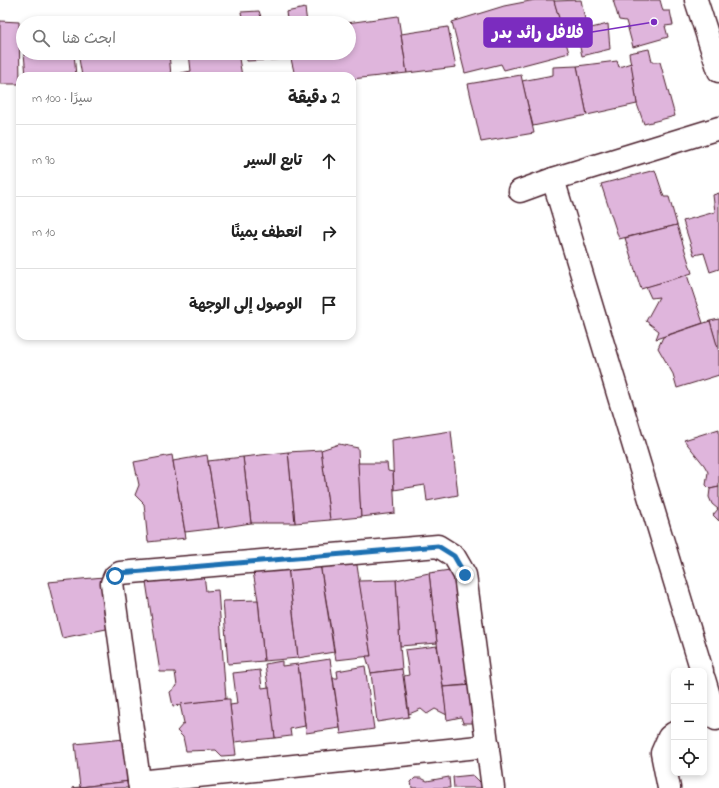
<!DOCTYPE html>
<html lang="ar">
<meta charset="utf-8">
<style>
body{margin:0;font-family:"Indie Flower","Playpen Sans Arabic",sans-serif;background:#f6f6f6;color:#222;direction:rtl}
.controls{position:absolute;right:12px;bottom:12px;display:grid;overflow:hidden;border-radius:8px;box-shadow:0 2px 6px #0003}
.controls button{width:36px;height:36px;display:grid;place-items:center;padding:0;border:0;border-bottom:1px solid #e0e0e0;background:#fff;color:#222;font:20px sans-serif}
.stop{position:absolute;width:12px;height:12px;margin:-9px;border:3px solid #1f6fb2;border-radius:50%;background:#fff}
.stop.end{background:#1f6fb2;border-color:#fff;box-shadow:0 1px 4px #0008}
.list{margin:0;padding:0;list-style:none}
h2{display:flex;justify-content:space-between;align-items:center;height:52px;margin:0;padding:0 16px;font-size:17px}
h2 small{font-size:13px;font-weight:400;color:#767676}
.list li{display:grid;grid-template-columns:26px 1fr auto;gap:12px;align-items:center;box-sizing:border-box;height:72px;padding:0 16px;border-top:1px solid #e0e0e0}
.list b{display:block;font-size:15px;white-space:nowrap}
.list em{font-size:13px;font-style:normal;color:#767676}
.icon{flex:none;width:22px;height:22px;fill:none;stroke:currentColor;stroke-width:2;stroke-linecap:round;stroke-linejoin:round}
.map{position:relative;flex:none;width:719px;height:788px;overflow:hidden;direction:ltr}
.search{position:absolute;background:#fff;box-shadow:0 2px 6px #0003;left:16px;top:16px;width:340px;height:44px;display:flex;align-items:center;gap:10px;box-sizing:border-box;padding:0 14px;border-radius:22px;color:#767676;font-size:15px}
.panel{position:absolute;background:#fff;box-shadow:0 2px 6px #0003;left:16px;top:72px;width:340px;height:268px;border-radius:12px;direction:rtl}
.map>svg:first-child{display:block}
</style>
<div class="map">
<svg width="719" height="788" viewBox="0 0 719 788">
<rect width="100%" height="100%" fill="#fff"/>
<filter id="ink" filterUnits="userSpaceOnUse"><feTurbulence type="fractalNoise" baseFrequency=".025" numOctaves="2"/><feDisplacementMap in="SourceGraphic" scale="8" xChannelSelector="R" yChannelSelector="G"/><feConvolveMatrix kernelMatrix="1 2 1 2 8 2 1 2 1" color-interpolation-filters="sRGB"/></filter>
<g filter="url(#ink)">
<g fill="#dfb5dc" stroke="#4a1f2b">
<polygon points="535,0 554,0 569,53 504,70 501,64 465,73 452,22 504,6"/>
<polygon points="581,0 587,29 608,24 610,49 582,56 577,34 564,35 554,1"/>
<polygon points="613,0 660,0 663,11 670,11 673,25 665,26 668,37 633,47 626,21 619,20"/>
<polygon points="305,8 307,23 243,23 241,12 259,11 262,20 287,19 286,12"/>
<polygon points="398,16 407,73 352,79 352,76 295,76 291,59 247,61 246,53 349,53 349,23 347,23"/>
<polygon points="233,20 234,23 192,23"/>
<polygon points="0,21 19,22 20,84 0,84"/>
<polygon points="448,27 456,67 407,73 401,34"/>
<polygon points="649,49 652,62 660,62 675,116 644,124 637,104 629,53"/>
<polygon points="24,53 74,53 76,76 26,76"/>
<polygon points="78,53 169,53 171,76 82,76"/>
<polygon points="189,53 238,53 242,76 181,76 181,73 191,71"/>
<polygon points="617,61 619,67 631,63 637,104 587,115 577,66"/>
<polygon points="577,66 587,115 533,126 522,81 553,75 553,67"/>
<polygon points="521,75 534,133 481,142 468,84"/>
<polygon points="655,170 664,197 669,197 677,225 619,239 601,184"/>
<polygon points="719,193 719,269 710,272 704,253 694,255 683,221 715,212 713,195"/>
<polygon points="677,225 692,273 641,289 625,238"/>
<polygon points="687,275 703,323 656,339 659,331 646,321 659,297 651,298 646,287"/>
<polygon points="719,319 719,349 718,350 710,321"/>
<polygon points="710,321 719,352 719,375 677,388 673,374 658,348 663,337"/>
<polygon points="719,429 719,487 710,489 706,485 708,472 704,465 684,440"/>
<polygon points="451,431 458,495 427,501 425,485 394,490 392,440"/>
<polygon points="339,444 358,448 361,517 330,520 321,450"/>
<polygon points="321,450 330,520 295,523 288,452"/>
<polygon points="288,452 295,523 251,523 243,457"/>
<polygon points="172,455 186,538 148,542 144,504 135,495 139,485 134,462"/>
<polygon points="207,455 219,528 185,532 173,461"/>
<polygon points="243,457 251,523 219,528 208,461"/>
<polygon points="358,463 387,463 388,471 393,472 395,513 361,517"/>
<polygon points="719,487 719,521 713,515 718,509 712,504 709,497 710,489"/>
<polygon points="356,559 371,656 336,660 320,564"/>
<polygon points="320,564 334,652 298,658 288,567"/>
<polygon points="288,567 298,658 264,661 258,600 253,572"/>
<polygon points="450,570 460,575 476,684 443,687 437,643 429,573"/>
<polygon points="429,573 437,643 400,646 396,580"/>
<polygon points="204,575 206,591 218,590 226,699 173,706 170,692 177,686 175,672 160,672 146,582"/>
<polygon points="115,576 121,626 62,638 48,582"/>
<polygon points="396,580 400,646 402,669 371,673 366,656 371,656 359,581"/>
<polygon points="258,600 264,661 228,664 223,601"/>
<polygon points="437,646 447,715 435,709 427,714 421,709 409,714 404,676 409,675 405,650"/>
<polygon points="330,659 340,728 306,733 298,664"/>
<polygon points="282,661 282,666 298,664 305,726 290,729 291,736 275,738 265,664"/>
<polygon points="365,666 374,729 341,734 333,678 338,678 337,671"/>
<polygon points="402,669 409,717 377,722 371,673"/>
<polygon points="260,670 262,688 269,687 275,738 234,742 230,705 237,704 233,673"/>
<polygon points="473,685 480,723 463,723 461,717 447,720 443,687"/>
<polygon points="226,699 230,699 230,705 236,755 222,756 216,750 186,751 183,737 177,731 184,723 180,704"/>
<polygon points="134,738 139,780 80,787 75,744"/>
<polygon points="473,775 480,782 490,781 491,788 454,788 453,777"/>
<polygon points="449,777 450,788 412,788 411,782 415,778 421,778 427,781"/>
<polygon points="139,780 139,788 72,788 80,787"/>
</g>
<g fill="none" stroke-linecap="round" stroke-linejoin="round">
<g stroke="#4a1f2b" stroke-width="25">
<g id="street">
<polyline points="696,0 719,71"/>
<polyline points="553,179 702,671"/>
<polyline points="520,191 553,179 719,128"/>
<polyline points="704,679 716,719"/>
<polyline points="139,782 488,746"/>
<polyline points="140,788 112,583 115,576 120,573 438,546 454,556 465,575 493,788"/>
<polyline points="669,788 662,753 669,737 674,733"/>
</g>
</g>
<use href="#street" stroke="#fff" stroke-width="22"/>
</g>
</g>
<g fill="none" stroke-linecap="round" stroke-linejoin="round" filter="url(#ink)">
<polyline stroke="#1f6fb2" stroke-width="5" points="115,576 120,573 438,546 454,556 465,575"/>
</g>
<path fill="none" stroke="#7b2cbf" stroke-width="1.5" d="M654 22L592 32"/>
<circle fill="#7b2cbf" stroke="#fff" stroke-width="1.5" cx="654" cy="22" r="4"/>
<rect fill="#7b2cbf" stroke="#7b2cbf" stroke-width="1.5" x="484" y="18" width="108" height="29" rx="4"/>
<g font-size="17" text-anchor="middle" font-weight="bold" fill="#fff">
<text x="538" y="38">فلافل رائد بدر</text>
</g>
</svg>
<div class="controls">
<button>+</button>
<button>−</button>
<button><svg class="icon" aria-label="locate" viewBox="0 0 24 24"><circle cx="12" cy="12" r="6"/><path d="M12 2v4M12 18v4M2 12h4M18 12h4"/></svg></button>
</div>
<div class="stop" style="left:115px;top:576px"></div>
<div class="stop end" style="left:465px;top:575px"></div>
<div class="search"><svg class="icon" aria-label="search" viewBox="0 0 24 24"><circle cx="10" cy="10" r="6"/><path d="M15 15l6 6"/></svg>ابحث هنا</div>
<section class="panel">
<h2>2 دقيقة<small>سيرًا · 100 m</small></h2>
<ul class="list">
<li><svg class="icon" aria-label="ahead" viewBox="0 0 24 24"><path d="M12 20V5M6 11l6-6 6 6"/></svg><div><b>تابع السير</b></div><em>90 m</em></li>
<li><svg class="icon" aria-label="right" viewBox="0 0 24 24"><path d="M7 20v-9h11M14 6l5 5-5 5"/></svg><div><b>انعطف يمينًا</b></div><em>10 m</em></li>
<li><svg class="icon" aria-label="arrive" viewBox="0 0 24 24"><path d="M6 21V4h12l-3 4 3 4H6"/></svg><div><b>الوصول إلى الوجهة</b></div></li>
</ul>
</section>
</div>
